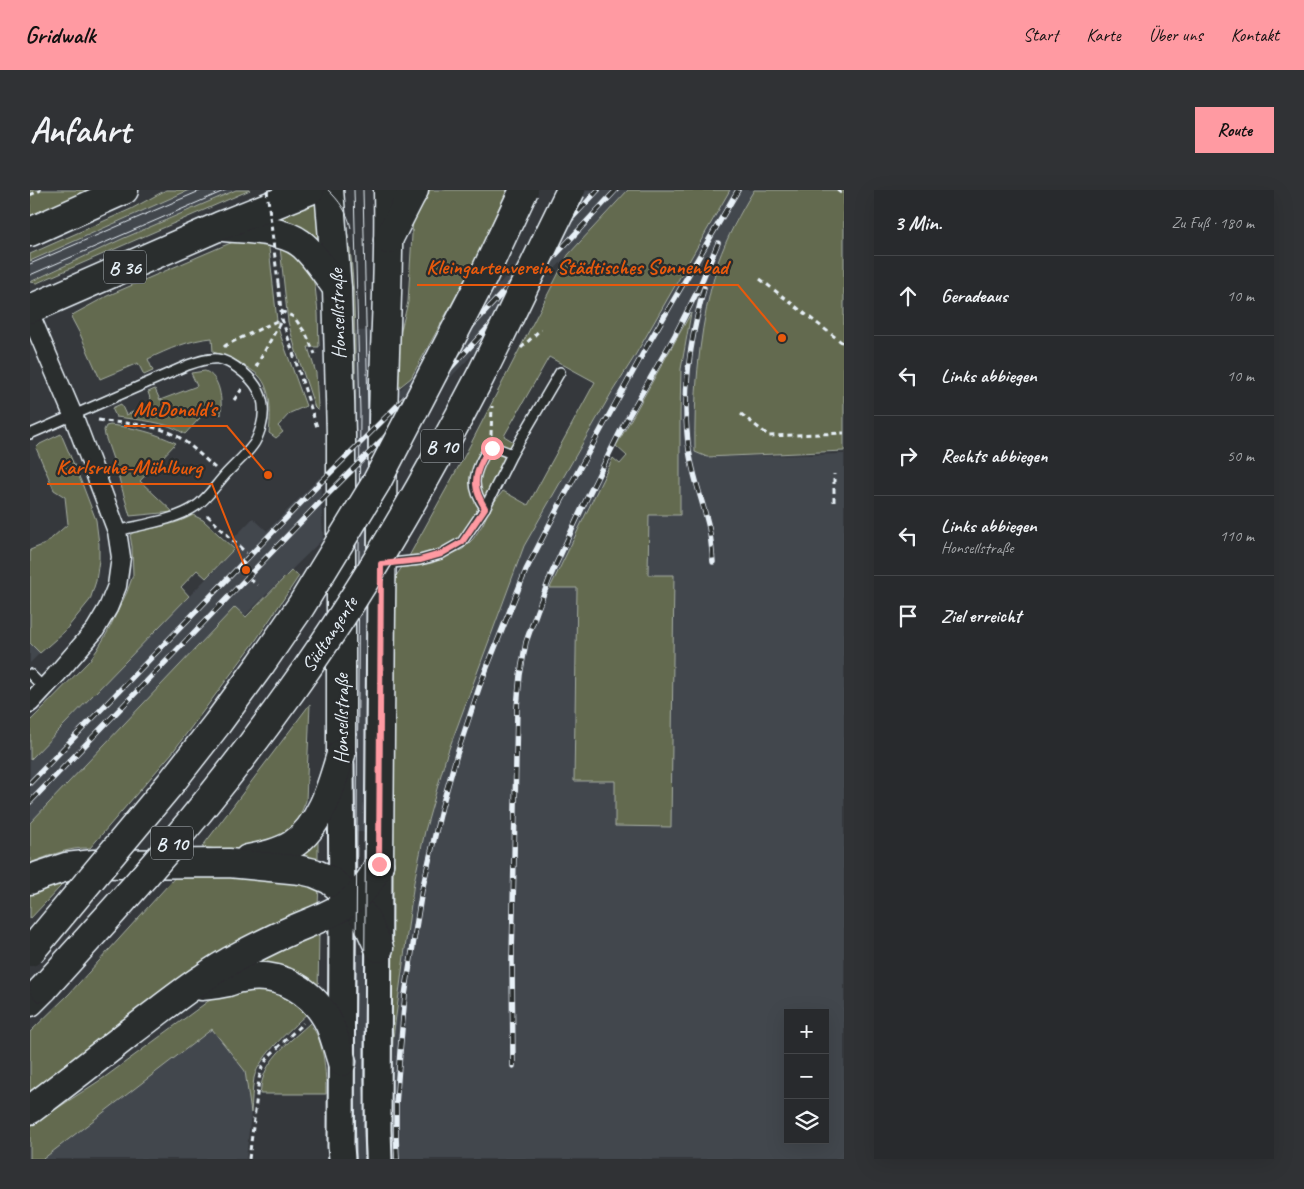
<!DOCTYPE html>
<html lang="de">
<meta charset="utf-8">
<style>
body{margin:0;font-family:Caveat,sans-serif;background:#303235;color:#f1f3f6}
.controls{position:absolute;right:15px;bottom:15px;display:grid;overflow:hidden;border-radius:0px;box-shadow:0 5px 20px #0002}
.controls button{width:45px;height:45px;display:grid;place-items:center;padding:0;border:0;border-bottom:1px solid #444649;background:#282a2d;color:#f1f3f6;font:25px sans-serif}
.stop{position:absolute;width:15px;height:15px;margin:-11px;border:4px solid #ff9aa2;border-radius:50%;background:#fff}
.stop.end{background:#ff9aa2;border-color:#fff;box-shadow:0 1px 5px #0008}
.list{margin:0;padding:0;list-style:none}
h2{display:flex;justify-content:space-between;align-items:center;height:65px;margin:0;padding:0 20px;font-size:21px}
h2 small{font-size:16px;font-weight:400;color:#a5a7aa}
.list li{display:grid;grid-template-columns:32px 1fr auto;gap:15px;align-items:center;box-sizing:border-box;height:80px;padding:0 20px;border-top:1px solid #444649}
.list b{display:block;font-size:19px;white-space:nowrap}
.list p{margin:0;font-size:16px;white-space:nowrap;color:#a5a7aa}
.list em{font-size:16px;font-style:normal;color:#a5a7aa}
.icon{flex:none;width:28px;height:28px;fill:none;stroke:currentColor;stroke-width:2;stroke-linecap:round;stroke-linejoin:round}
.map{position:relative;flex:none;width:814px;height:969px;overflow:hidden;border-radius:0px}
header{display:flex;align-items:center;gap:30px;box-sizing:border-box;height:70px;padding:0 25px;background:#ff9aa2;color:#111}
header strong{font-size:24px}
nav{display:flex;gap:28px;margin-inline-start:auto;font-size:18px}
.intro{display:flex;align-items:center;justify-content:space-between;box-sizing:border-box;height:120px;padding:0 30px}
h1{margin:0;font-size:35px}
.button{padding:12px 22px;border-radius:0px;background:#ff9aa2;color:#111;font-size:18px;font-weight:700}
main{display:flex;gap:30px;padding:0 30px}
aside{flex:1;background:#282a2d;border-radius:0px;box-shadow:0 5px 20px #0002}
.map>svg:first-child{display:block}
</style>
<header>
<strong>Gridwalk</strong>
<nav><a>Start</a><a>Karte</a><a>Über uns</a><a>Kontakt</a></nav>
</header>
<div class="intro"><h1>Anfahrt</h1><a class="button">Route</a></div>
<main>
<div class="map">
<svg width="814" height="969" viewBox="0 0 814 969">
<rect width="100%" height="100%" fill="#35383c"/>
<filter id="ink" filterUnits="userSpaceOnUse"><feTurbulence type="fractalNoise" baseFrequency=".02" numOctaves="2"/><feDisplacementMap in="SourceGraphic" scale="10" xChannelSelector="R" yChannelSelector="G"/><feConvolveMatrix kernelMatrix="1 2 1 2 8 2 1 2 1" color-interpolation-filters="sRGB"/></filter>
<g filter="url(#ink)">
<g fill="#42464d" fill-rule="evenodd">
<polygon points="159,0 206,0 92,49 0,91 0,71"/>
<polygon points="557,0 598,0 538,65 372,238 375,208 366,204"/>
<path d="M 700,0 L 724,0 L 705,31 L 688,73 L 676,120 L 665,262 L 678,267 L 814,264 L 814,969 L 359,969 L 358,958 L 363,848 L 384,692 L 395,641 L 416,567 L 494,356 L 582,202 L 603,169 L 646,91 ZM 660,125 L 651,179 L 650,224 L 650,261 L 597,266 L 590,274 L 583,268 L 571,290 L 567,287 ZM 758,823 L 795,823 L 795,950 L 758,950 Z"/>
<polygon points="344,140 341,642 321,642 319,457 325,244 325,141"/>
<polygon points="290,287 293,349 0,636 0,570 204,360 198,354 223,328 237,341"/>
<polygon points="0,453 10,463 0,473"/>
<polygon points="321,764 341,764 341,969 322,969"/>
<polygon points="182,838 215,881 221,923 216,969 13,969"/>
</g>
<g fill="#636a50" stroke="#a6aea4">
<polygon points="0,0 68,0 0,30"/>
<polygon points="136,0 159,0 0,71 0,64 101,19"/>
<polygon points="206,0 220,0 7,93 0,92 92,49"/>
<polygon points="396,0 477,0 442,77 381,188 362,203 367,156 378,112 383,28"/>
<polygon points="598,0 700,0 603,169 582,202 494,356 416,567 395,641 384,692 363,848 358,958 360,395 374,374 386,376 402,373 433,359 443,349 453,334 461,316 473,301 498,315 565,192 519,167 474,246 484,252 481,262 463,256 444,280 452,318 429,351 410,362 378,368 435,265 538,65"/>
<path d="M 724,0 L 814,0 L 814,261 L 677,267 L 665,262 C 664,207 668,152 681,98 C 684,90 685,81 688,72 C 697,47 710,23 724,0 Z"/>
<polygon points="287,11 295,64 245,34 244,25"/>
<path d="M 311,23 C 320,45 321,67 323,91 C 326,142 325,193 325,244 L 321,247 Z"/>
<path d="M 238,49 L 247,131 L 250,144 L 276,216 L 260,223 L 248,236 L 253,242 L 246,248 L 239,243 C 241,225 242,200 229,186 C 224,181 218,178 212,174 C 203,169 193,165 183,162 L 182,148 C 159,150 139,159 118,169 L 123,181 L 114,185 L 108,173 L 70,189 L 50,144 L 41,127 L 44,124 L 77,106 L 193,56 L 206,51 Z"/>
<polygon points="250,57 277,74 285,96 288,123 289,157 278,157 286,183 288,216 288,221 285,218 266,161 258,132"/>
<polygon points="661,123 651,179 650,224 650,325 619,325 618,385 644,385 641,637 585,636 585,591 544,591 547,398 520,398 583,268 590,274 597,266 586,256"/>
<path d="M 175,181 C 191,187 192,211 191,225 L 181,216 L 155,244 C 136,231 108,230 86,227 L 82,218 L 91,214 L 96,225 L 122,214 L 118,202 L 125,199 L 130,210 L 167,196 L 161,183 Z"/>
<path d="M 80,235 C 107,238 122,242 146,253 L 110,291 L 143,322 L 100,326 L 85,275 L 75,246 L 74,240 L 76,236 Z"/>
<polygon points="31,244 53,296 66,330 69,354 69,370 66,391 60,410 34,442 10,463 0,453 0,360 15,354 38,334 35,307 24,300 6,258 10,254"/>
<polygon points="465,261 480,265 454,314 449,302 449,281 458,264"/>
<path d="M 163,325 L 173,330 L 204,359 L 176,388 L 167,380 L 151,397 L 159,406 L 0,570 L 0,531 L 59,471 L 67,460 L 77,443 L 97,402 L 103,385 L 102,357 L 100,345 L 104,342 C 123,338 146,335 163,325 Z"/>
<path d="M 261,381 L 269,386 L 224,453 L 142,563 L 60,658 C 39,657 19,666 0,673 L 0,633 L 205,417 L 216,427 Z"/>
<polygon points="280,514 276,611 271,623 278,630 269,642 210,662 172,657"/>
<polygon points="288,641 288,678 257,667"/>
<polygon points="149,683 289,693 288,717 0,903 0,842 39,804"/>
<polygon points="21,692 31,696 0,729 0,702"/>
<polygon points="289,741 288,806 231,780 222,771"/>
<path d="M 233,794 L 281,820 C 264,836 229,866 224,888 C 222,899 222,912 221,923 L 215,881 L 182,839 L 13,969 L 0,969 L 0,936 L 75,887 L 177,812 L 189,805 Z"/>
<path d="M 280,833 C 282,837 286,842 288,847 C 295,865 296,885 296,904 L 230,904 C 231,899 231,893 233,888 C 240,865 263,849 280,833 Z"/>
</g>
<g fill="none" stroke-linecap="round" stroke-linejoin="round">
<g stroke="#e8f1f8" stroke-width="12">
<g id="service">
<path d="M 0,244 L 158,175 C 184,166 192,165 214,183 C 232,198 237,215 231,237 C 229,243 227,250 223,255 C 215,266 204,275 195,285 C 187,294 176,310 166,316 C 147,330 110,335 87,341"/>
<path d="M 455,318 C 450,311 445,301 445,292 C 445,283 454,259 463,258 C 469,258 477,262 482,264"/>
<polyline points="353,374 390,370 411,364 432,352 455,318 482,264 530,182"/>
<polyline points="0,484 14,498"/>
</g>
</g>
<g stroke="#e8f1f8" stroke-width="21">
<polyline id="minor" points="0,124 43,225 87,341 91,367 87,396 78,418 65,440 26,485 0,513"/>
</g>
<g stroke="#e8f1f8" stroke-width="29">
<g id="secondary">
<polyline points="311,574 312,718 311,956 312,969"/>
<polyline points="349,969 348,940 349,674"/>
</g>
</g>
<g stroke="#e8f1f8" stroke-width="31">
<g id="primary">
<polyline points="299,0 307,98 311,245 311,564"/>
<path d="M 194,37 C 215,39 252,39 270,53 C 283,62 297,85 307,98"/>
<polyline points="0,42 94,0"/>
<polyline points="0,119 190,36 280,0"/>
<path d="M 349,674 C 350,528 351,381 353,235 C 354,157 360,78 358,0"/>
</g>
</g>
<g stroke="#e8f1f8" stroke-width="31">
<g id="trunk">
<polyline points="358,50 380,7 384,0"/>
<path d="M 218,669 C 233,666 249,663 262,655 C 291,636 302,595 311,564"/>
<polyline points="0,690 9,686 36,677 64,674 199,673 271,680 284,683 300,690 312,700 327,717 336,729 349,758"/>
<path d="M 171,796 C 180,795 189,794 198,792 C 202,791 207,788 212,788 C 250,781 284,801 300,835 C 305,847 308,860 312,872"/>
<polyline points="0,812 14,798"/>
<path d="M 0,920 C 34,894 68,868 102,841 C 125,824 148,805 172,789 C 197,771 224,758 251,745 C 292,725 329,721 349,674"/>
</g>
</g>
<g stroke="#e8f1f8" stroke-width="3" stroke-dasharray="5 4" stroke-linecap="butt">
<polyline points="807,0 814,5"/>
<polyline points="0,5 11,0"/>
<polyline points="730,89 814,154"/>
<polyline points="248,93 252,129 287,237"/>
<polyline points="251,121 264,127 276,144 285,164"/>
<polyline points="194,157 196,155 251,129"/>
<polyline points="491,158 511,139"/>
<polyline points="226,177 252,129"/>
<polyline points="204,210 212,199"/>
<polyline points="711,224 739,246 814,243"/>
<path d="M 68,230 C 94,234 123,233 147,246 C 161,255 173,267 185,278"/>
<polyline points="461,245 462,216"/>
<polyline points="804,312 804,284"/>
<polyline points="177,325 216,363"/>
<polyline points="220,389 227,395"/>
<polyline points="219,969 229,889 232,877 240,865 273,833"/>
</g>
<use href="#service" stroke="#2a2d2e" stroke-width="9"/>
<use href="#minor" stroke="#2a2d2e" stroke-width="18"/>
<use href="#secondary" stroke="#2a2d2e" stroke-width="25"/>
<use href="#primary" stroke="#2a2d2e" stroke-width="28"/>
<use href="#trunk" stroke="#2a2d2e" stroke-width="28"/>
<g stroke="#e8f1f8" stroke-width="1">
<path d="M 298,0 C 309,10 318,23 321,38"/>
<polyline points="324,0 330,222 325,903 326,969"/>
<polyline points="333,0 338,221 334,888 336,969"/>
<polyline points="0,74 172,0"/>
<polyline points="0,85 196,0"/>
</g>
<g stroke="#e8f1f8" stroke-width="5.5">
<g id="rail">
<path d="M 674,98 C 660,151 651,206 659,260 C 663,287 673,312 679,338 C 681,349 682,361 683,372"/>
<polyline points="0,593 292,291 375,208 568,0"/>
<polyline points="0,612 293,309 373,229 586,0"/>
<polyline points="483,876 482,770 487,517 490,485 496,452 507,421 521,385 553,316 593,236 645,145 668,100 688,53"/>
<polyline points="367,969 366,945 366,915 370,862 375,805 392,700 412,616 427,564 450,495 496,380 531,312 621,149 708,0"/>
</g>
</g>
<use href="#rail" stroke="#2a2d2e" stroke-width="4" stroke-dasharray="11" stroke-linecap="butt"/>
<g stroke="#e8f1f8" stroke-width="31" stroke-linecap="butt">
<g id="trunk-bridge">
<polyline points="0,762 140,594 187,534 231,474 271,416 346,293 453,87 494,0"/>
<path d="M 14,798 C 48,760 83,722 117,683 C 168,625 216,564 261,501 C 332,402 394,295 450,187 C 481,125 510,62 541,0"/>
</g>
</g>
<polyline stroke="#e8f1f8" stroke-width="3" stroke-dasharray="5 4" stroke-linecap="butt" points="237,0 248,93"/>
<use href="#trunk-bridge" stroke="#2a2d2e" stroke-width="28"/>
</g>
</g>
<g fill="none" stroke-linecap="round" stroke-linejoin="round" filter="url(#ink)">
<path stroke="#ff9aa2" stroke-width="6" d="M 349,674 L 351,374 L 390,370 L 411,364 L 432,352 L 455,318 C 444,300 443,289 452,271 C 455,265 456,262 462,258"/>
</g>
<g text-anchor="middle" stroke-width="4.5" stroke-linejoin="round" paint-order="stroke">
<g fill="#2a2d2e" stroke="#afb6bb" stroke-width="1">
<rect x="74" y="60.5" width="42" height="33" rx="4"/>
<rect x="391" y="239.5" width="42" height="33" rx="4"/>
<rect x="121" y="636.5" width="42" height="33" rx="4"/>
</g>
<g font-size="19" font-weight="bold" fill="#e8f1f8">
<text x="95" y="84">B 36</text>
<text x="412" y="263">B 10</text>
<text x="142" y="660">B 10</text>
</g>
<g font-size="20" fill="#e8f1f8" stroke="#2a2d2e">
<text transform="translate(307 124) rotate(-92)" y="7">Honsellstraße</text>
<text transform="translate(299 444) rotate(-57)" y="7">Südtangente</text>
<text transform="translate(311 529) rotate(-90)" y="7">Honsellstraße</text>
</g>
</g>
<path fill="none" stroke="#e8590c" stroke-width="2" d="M752 148L708 95H387M238 285L197 236H94M216 380L182 294H17"/>
<g fill="#e8590c" stroke="#2a2d2e" stroke-width="2">
<circle cx="752" cy="148" r="5"/>
<circle cx="238" cy="285" r="5"/>
<circle cx="216" cy="380" r="5"/>
</g>
<g font-size="21" text-anchor="middle" font-weight="bold" fill="#e8590c" stroke="#2a2d2e" stroke-width="4.5" stroke-linejoin="round" paint-order="stroke">
<text x="547" y="84">Kleingartenverein Städtisches Sonnenbad</text>
<text x="145" y="226">McDonald's</text>
<text x="99" y="284">Karlsruhe-Mühlburg</text>
</g>
</svg>
<div class="controls">
<button>+</button>
<button>−</button>
<button><svg class="icon" aria-label="layers" viewBox="0 0 24 24"><path d="M12 4l9 5-9 5-9-5zM3 14l9 5 9-5"/></svg></button>
</div>
<div class="stop" style="left:462px;top:258px"></div>
<div class="stop end" style="left:349px;top:674px"></div>
</div>
<aside>
<h2>3 Min.<small>Zu Fuß · 180 m</small></h2>
<ul class="list">
<li><svg class="icon" aria-label="ahead" viewBox="0 0 24 24"><path d="M12 20V5M6 11l6-6 6 6"/></svg><div><b>Geradeaus</b></div><em>10 m</em></li>
<li><svg class="icon" aria-label="left" viewBox="0 0 24 24"><path d="M17 20v-9H6M10 6l-5 5 5 5"/></svg><div><b>Links abbiegen</b></div><em>10 m</em></li>
<li><svg class="icon" aria-label="right" viewBox="0 0 24 24"><path d="M7 20v-9h11M14 6l5 5-5 5"/></svg><div><b>Rechts abbiegen</b></div><em>50 m</em></li>
<li><svg class="icon" aria-label="left" viewBox="0 0 24 24"><path d="M17 20v-9H6M10 6l-5 5 5 5"/></svg><div><b>Links abbiegen</b><p>Honsellstraße</p></div><em>110 m</em></li>
<li><svg class="icon" aria-label="arrive" viewBox="0 0 24 24"><path d="M6 21V4h12l-3 4 3 4H6"/></svg><div><b>Ziel erreicht</b></div></li>
</ul>
</aside>
</main>
